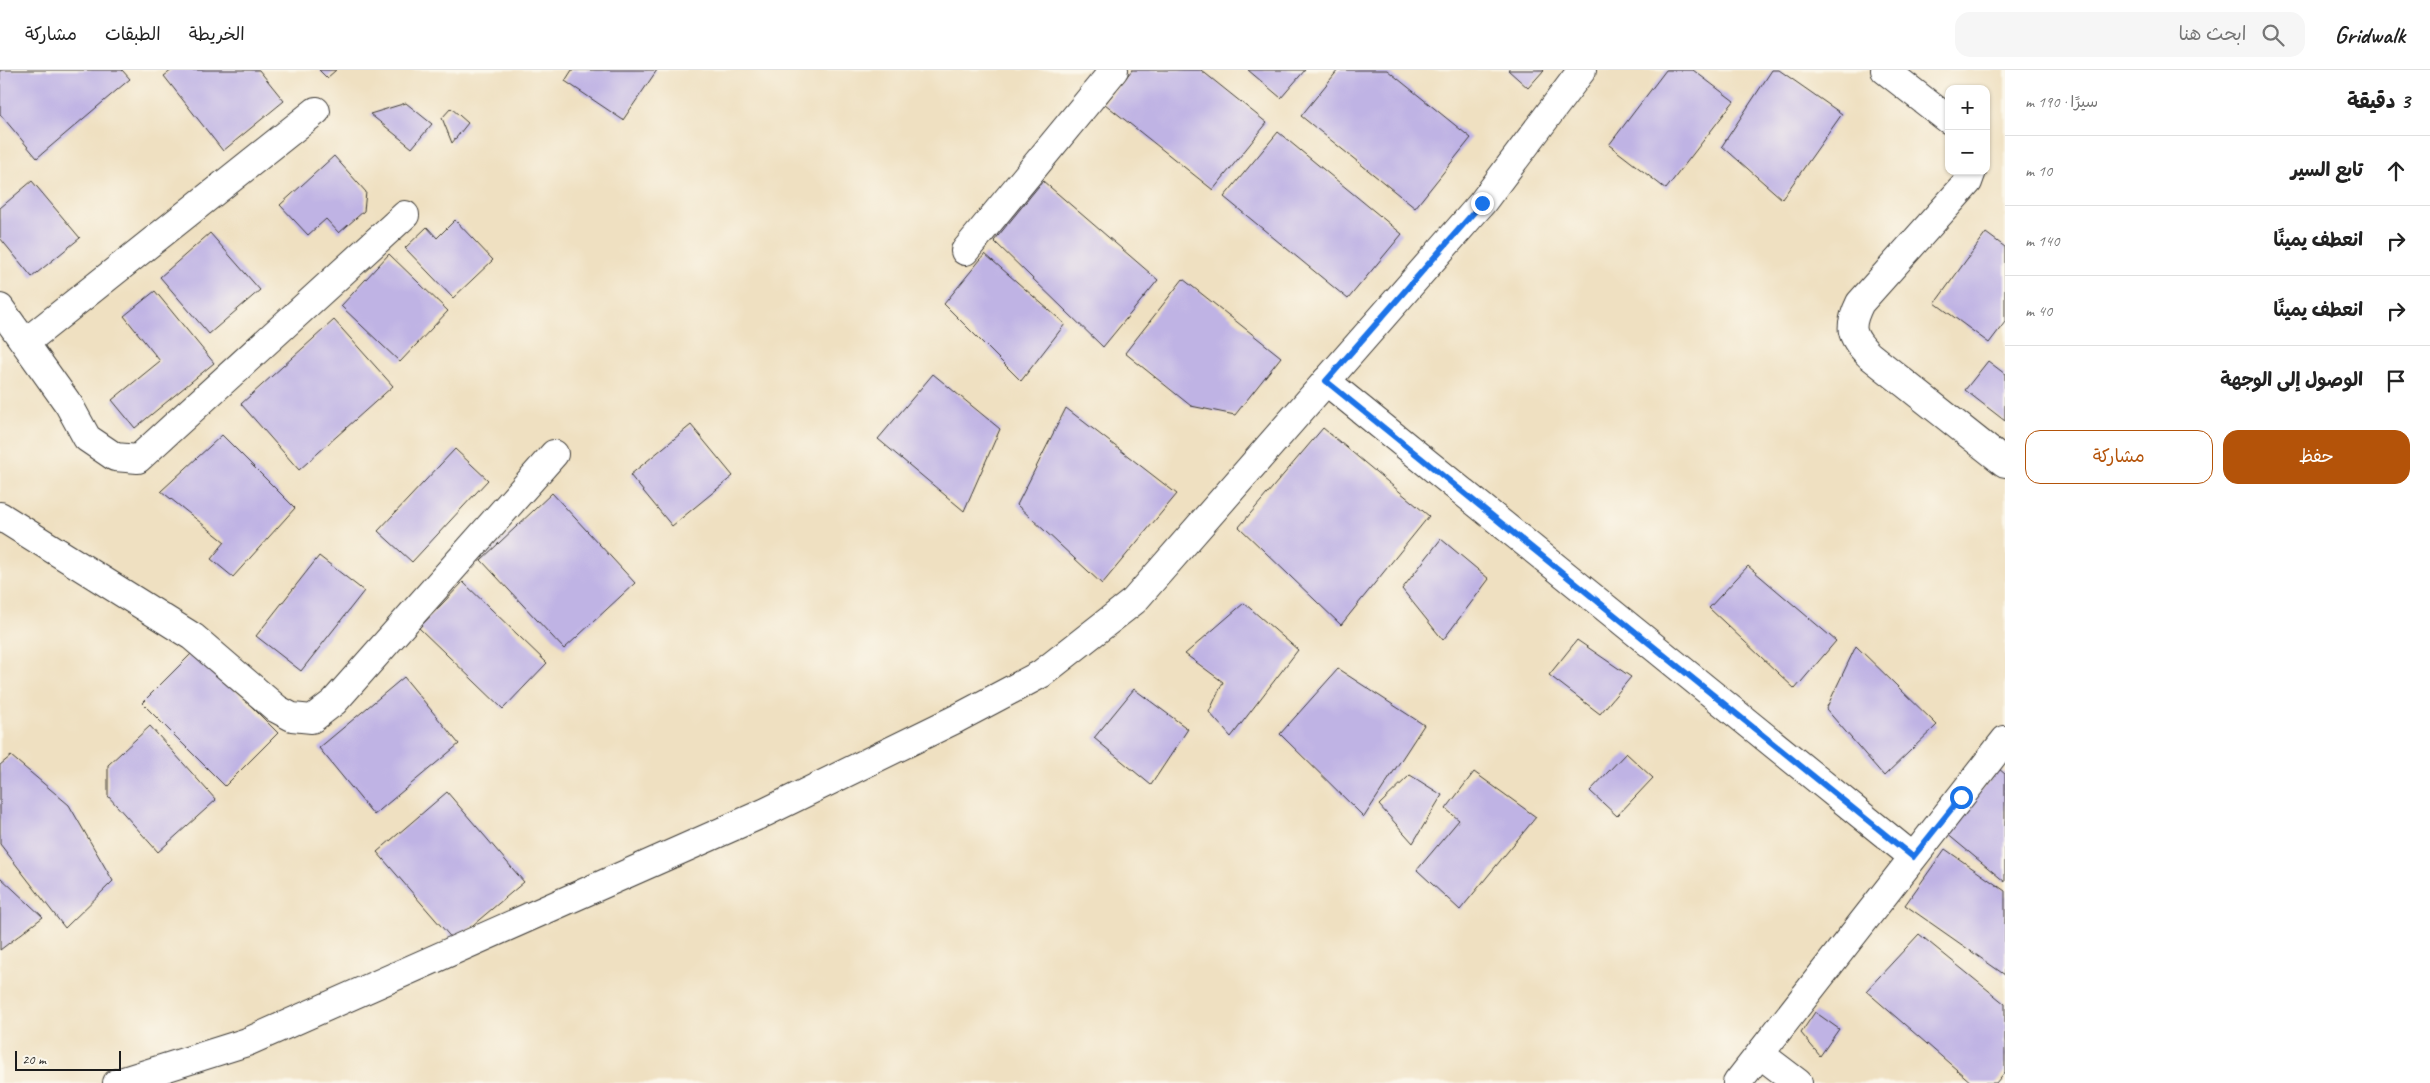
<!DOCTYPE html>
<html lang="ar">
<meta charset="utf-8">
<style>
body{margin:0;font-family:Caveat,"Playpen Sans Arabic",sans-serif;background:#f6f6f6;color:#222;direction:rtl}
.controls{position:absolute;right:15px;top:15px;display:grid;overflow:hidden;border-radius:10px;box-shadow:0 1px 4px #0004}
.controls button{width:45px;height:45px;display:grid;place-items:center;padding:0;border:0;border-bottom:1px solid #e0e0e0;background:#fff;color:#222;font:25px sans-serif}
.scale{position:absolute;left:15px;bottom:12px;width:106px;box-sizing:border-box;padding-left:5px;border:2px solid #1c1c1c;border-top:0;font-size:14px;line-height:18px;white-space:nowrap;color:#1c1c1c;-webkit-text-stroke:4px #fbf7ec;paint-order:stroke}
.stop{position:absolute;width:15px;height:15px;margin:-11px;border:4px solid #1a73e8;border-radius:50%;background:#fff}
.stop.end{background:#1a73e8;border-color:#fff;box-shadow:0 1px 5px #0008}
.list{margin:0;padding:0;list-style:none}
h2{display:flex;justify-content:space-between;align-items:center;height:65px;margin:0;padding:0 20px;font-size:21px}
h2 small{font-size:16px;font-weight:400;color:#767676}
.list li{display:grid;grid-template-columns:32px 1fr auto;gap:15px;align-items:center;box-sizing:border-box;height:70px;padding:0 20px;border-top:1px solid #e0e0e0}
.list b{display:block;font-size:19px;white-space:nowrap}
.list em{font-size:16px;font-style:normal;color:#767676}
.actions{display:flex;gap:10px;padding:15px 20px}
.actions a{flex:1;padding:11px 0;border:1px solid #b45309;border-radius:15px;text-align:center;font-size:18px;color:#b45309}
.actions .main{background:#b45309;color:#fff}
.icon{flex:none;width:28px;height:28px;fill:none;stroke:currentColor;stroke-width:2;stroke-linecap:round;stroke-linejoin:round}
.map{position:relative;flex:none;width:2005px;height:1013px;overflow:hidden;direction:ltr}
header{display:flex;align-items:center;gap:30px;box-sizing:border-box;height:70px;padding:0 25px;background:#fff;border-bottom:1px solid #e0e0e0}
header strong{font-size:24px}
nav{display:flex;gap:28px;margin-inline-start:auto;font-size:18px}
.search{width:350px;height:45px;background:#f6f6f6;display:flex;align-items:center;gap:12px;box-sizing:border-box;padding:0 18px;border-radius:15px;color:#767676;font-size:19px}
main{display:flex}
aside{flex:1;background:#fff}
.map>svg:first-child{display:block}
</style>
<header>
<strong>Gridwalk</strong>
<div class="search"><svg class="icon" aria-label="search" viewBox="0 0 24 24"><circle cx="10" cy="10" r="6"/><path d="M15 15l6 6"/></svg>ابحث هنا</div>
<nav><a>الخريطة</a><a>الطبقات</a><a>مشاركة</a></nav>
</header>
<main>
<aside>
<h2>3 دقيقة<small>سيرًا · 190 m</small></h2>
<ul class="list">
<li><svg class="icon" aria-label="ahead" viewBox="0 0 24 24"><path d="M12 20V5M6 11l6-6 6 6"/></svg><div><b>تابع السير</b></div><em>10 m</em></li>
<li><svg class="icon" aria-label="right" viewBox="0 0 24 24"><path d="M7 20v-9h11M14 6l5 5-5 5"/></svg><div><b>انعطف يمينًا</b></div><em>140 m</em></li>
<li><svg class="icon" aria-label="right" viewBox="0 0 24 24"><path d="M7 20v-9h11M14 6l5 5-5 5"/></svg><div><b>انعطف يمينًا</b></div><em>40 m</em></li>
<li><svg class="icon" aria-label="arrive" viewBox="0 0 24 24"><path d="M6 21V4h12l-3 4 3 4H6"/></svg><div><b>الوصول إلى الوجهة</b></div></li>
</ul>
<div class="actions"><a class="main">حفظ</a><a>مشاركة</a></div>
</aside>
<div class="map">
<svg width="2005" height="1013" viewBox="0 0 2005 1013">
<rect width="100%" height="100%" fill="#fbf7ec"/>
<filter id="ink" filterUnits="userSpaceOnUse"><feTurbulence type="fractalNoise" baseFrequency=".02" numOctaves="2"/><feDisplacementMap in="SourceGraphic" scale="10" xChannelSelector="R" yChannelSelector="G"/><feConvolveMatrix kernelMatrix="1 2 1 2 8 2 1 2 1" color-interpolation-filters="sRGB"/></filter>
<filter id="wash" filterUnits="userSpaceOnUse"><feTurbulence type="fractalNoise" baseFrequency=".0096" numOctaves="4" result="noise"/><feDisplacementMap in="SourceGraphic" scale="20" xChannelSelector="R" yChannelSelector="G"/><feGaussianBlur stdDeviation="1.12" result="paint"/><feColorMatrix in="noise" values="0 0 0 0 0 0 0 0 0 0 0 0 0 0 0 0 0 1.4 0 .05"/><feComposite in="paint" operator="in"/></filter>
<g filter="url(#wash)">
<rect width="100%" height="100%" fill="#efe0c1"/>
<g id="blocks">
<g fill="#bfb3e4">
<polygon points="0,0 122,0 130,9 37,88 0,44"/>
<polygon points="172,0 259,0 284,31 223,81 164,6"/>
<polygon points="319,0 336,0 327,8"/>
<polygon points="572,0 657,0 623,50 565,11"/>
<polygon points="1132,0 1201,0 1267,53 1213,120 1105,34"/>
<polygon points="1248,0 1305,0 1281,28"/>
<polygon points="1338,0 1387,0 1471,68 1415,138 1301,46"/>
<polygon points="1508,0 1544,0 1528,18"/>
<polygon points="1666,0 1693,0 1734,31 1666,119 1609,75"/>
<polygon points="1772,0 1779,0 1842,44 1782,129 1722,76"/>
<polygon points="406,33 432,54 412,78 370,44"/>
<polygon points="451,38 468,53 452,73 442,48"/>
<polygon points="1278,62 1402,164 1348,229 1224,127"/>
<polygon points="334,86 366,122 364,141 339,163 326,149 308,165 280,135"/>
<polygon points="32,111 80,168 32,207 0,168 0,138"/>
<polygon points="1043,111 1158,210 1103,277 994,171"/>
<polygon points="455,150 493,190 453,228 405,178 427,157 437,168"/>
<polygon points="210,163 260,220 209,264 160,207"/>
<polygon points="1986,163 2005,177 2005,252 1989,273 1935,233"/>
<polygon points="389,184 448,241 400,292 341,236"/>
<polygon points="985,184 1065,254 1021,311 944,234"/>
<polygon points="1183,209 1281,287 1235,345 1191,336 1125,283"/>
<polygon points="155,221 214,293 135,358 112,330 160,291 124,246"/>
<polygon points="334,250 393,316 299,400 241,334"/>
<polygon points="1988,291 2005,304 2005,351 1965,320"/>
<polygon points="933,304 1000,359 964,441 878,369"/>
<polygon points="1066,338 1177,424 1102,514 1017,435"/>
<polygon points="691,355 733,406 672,456 630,405"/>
<polygon points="1323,358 1429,446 1341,555 1239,457"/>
<polygon points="222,365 295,438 233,507 211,489 225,472 161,421"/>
<polygon points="455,379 488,410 412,492 378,461"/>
<polygon points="552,423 635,513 564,579 481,490"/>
<polygon points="1441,469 1489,509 1443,570 1402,519"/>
<polygon points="319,486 364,521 301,601 256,566"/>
<polygon points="1748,496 1836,571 1795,619 1709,538"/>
<polygon points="463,512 547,593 503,639 419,558"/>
<polygon points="1244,533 1298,580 1231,667 1209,642 1223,612 1185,584"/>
<polygon points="1577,570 1631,607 1600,644 1549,605"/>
<polygon points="1856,576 1937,655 1884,706 1826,639"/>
<polygon points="195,580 278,663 225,716 142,633"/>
<polygon points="1338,599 1424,655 1364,747 1280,664"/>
<polygon points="404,607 459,674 374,745 319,678"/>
<polygon points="1134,619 1188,659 1151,715 1094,668"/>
<polygon points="150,656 216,730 158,782 108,726 108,695"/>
<polygon points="1626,683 1653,708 1617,746 1590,721"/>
<polygon points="11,686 69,735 113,811 65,858 0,774 0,695"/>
<polygon points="1999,699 2005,704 2005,812 1946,763"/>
<polygon points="1474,702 1536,747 1460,840 1417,800 1459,750 1446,739"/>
<polygon points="1410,705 1442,725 1413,773 1379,735"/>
<polygon points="447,722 524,812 454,871 377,782"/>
<polygon points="1945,779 2005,821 2005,905 1905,835"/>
<polygon points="0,807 43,847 0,880"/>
<polygon points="1919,864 2005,934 2005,1002 1996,1013 1972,1013 1866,921"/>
<polygon points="1815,942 1839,959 1820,986 1801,963"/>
</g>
</g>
</g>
<g filter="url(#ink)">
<use href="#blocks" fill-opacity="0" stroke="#3c3935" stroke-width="1"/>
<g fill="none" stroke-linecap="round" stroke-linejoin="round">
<g stroke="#3c3935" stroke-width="30">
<g id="minor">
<polyline points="1885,0 1949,50"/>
<path d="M 1972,101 L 1968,112 L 1860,233 C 1848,257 1850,266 1869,285 L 2005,393"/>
<polyline points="965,181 1114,0"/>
<polyline points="0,238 69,335 87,368 115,387 138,389 405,145"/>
<polyline points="26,272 316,41"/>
<polyline points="1326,311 1913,787"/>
<polyline points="0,446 193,567 277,639 292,647 312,649 334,632 554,384"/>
<polyline points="1760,984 1798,1013"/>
<polyline points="117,1013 247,972 766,742 956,649 1041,604 1134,531 1482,133 1582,0"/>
<polyline points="1737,1013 2005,670"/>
</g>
</g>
<use href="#minor" stroke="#fff" stroke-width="28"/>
</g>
</g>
<g fill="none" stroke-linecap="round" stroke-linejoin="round" filter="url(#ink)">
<polyline stroke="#1a73e8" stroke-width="6" points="1482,133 1326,311 1913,787 1961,727"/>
</g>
</svg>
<div class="controls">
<button>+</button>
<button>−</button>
</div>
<div class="scale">20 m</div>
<div class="stop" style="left:1961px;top:727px"></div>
<div class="stop end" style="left:1482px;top:133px"></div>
</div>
</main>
